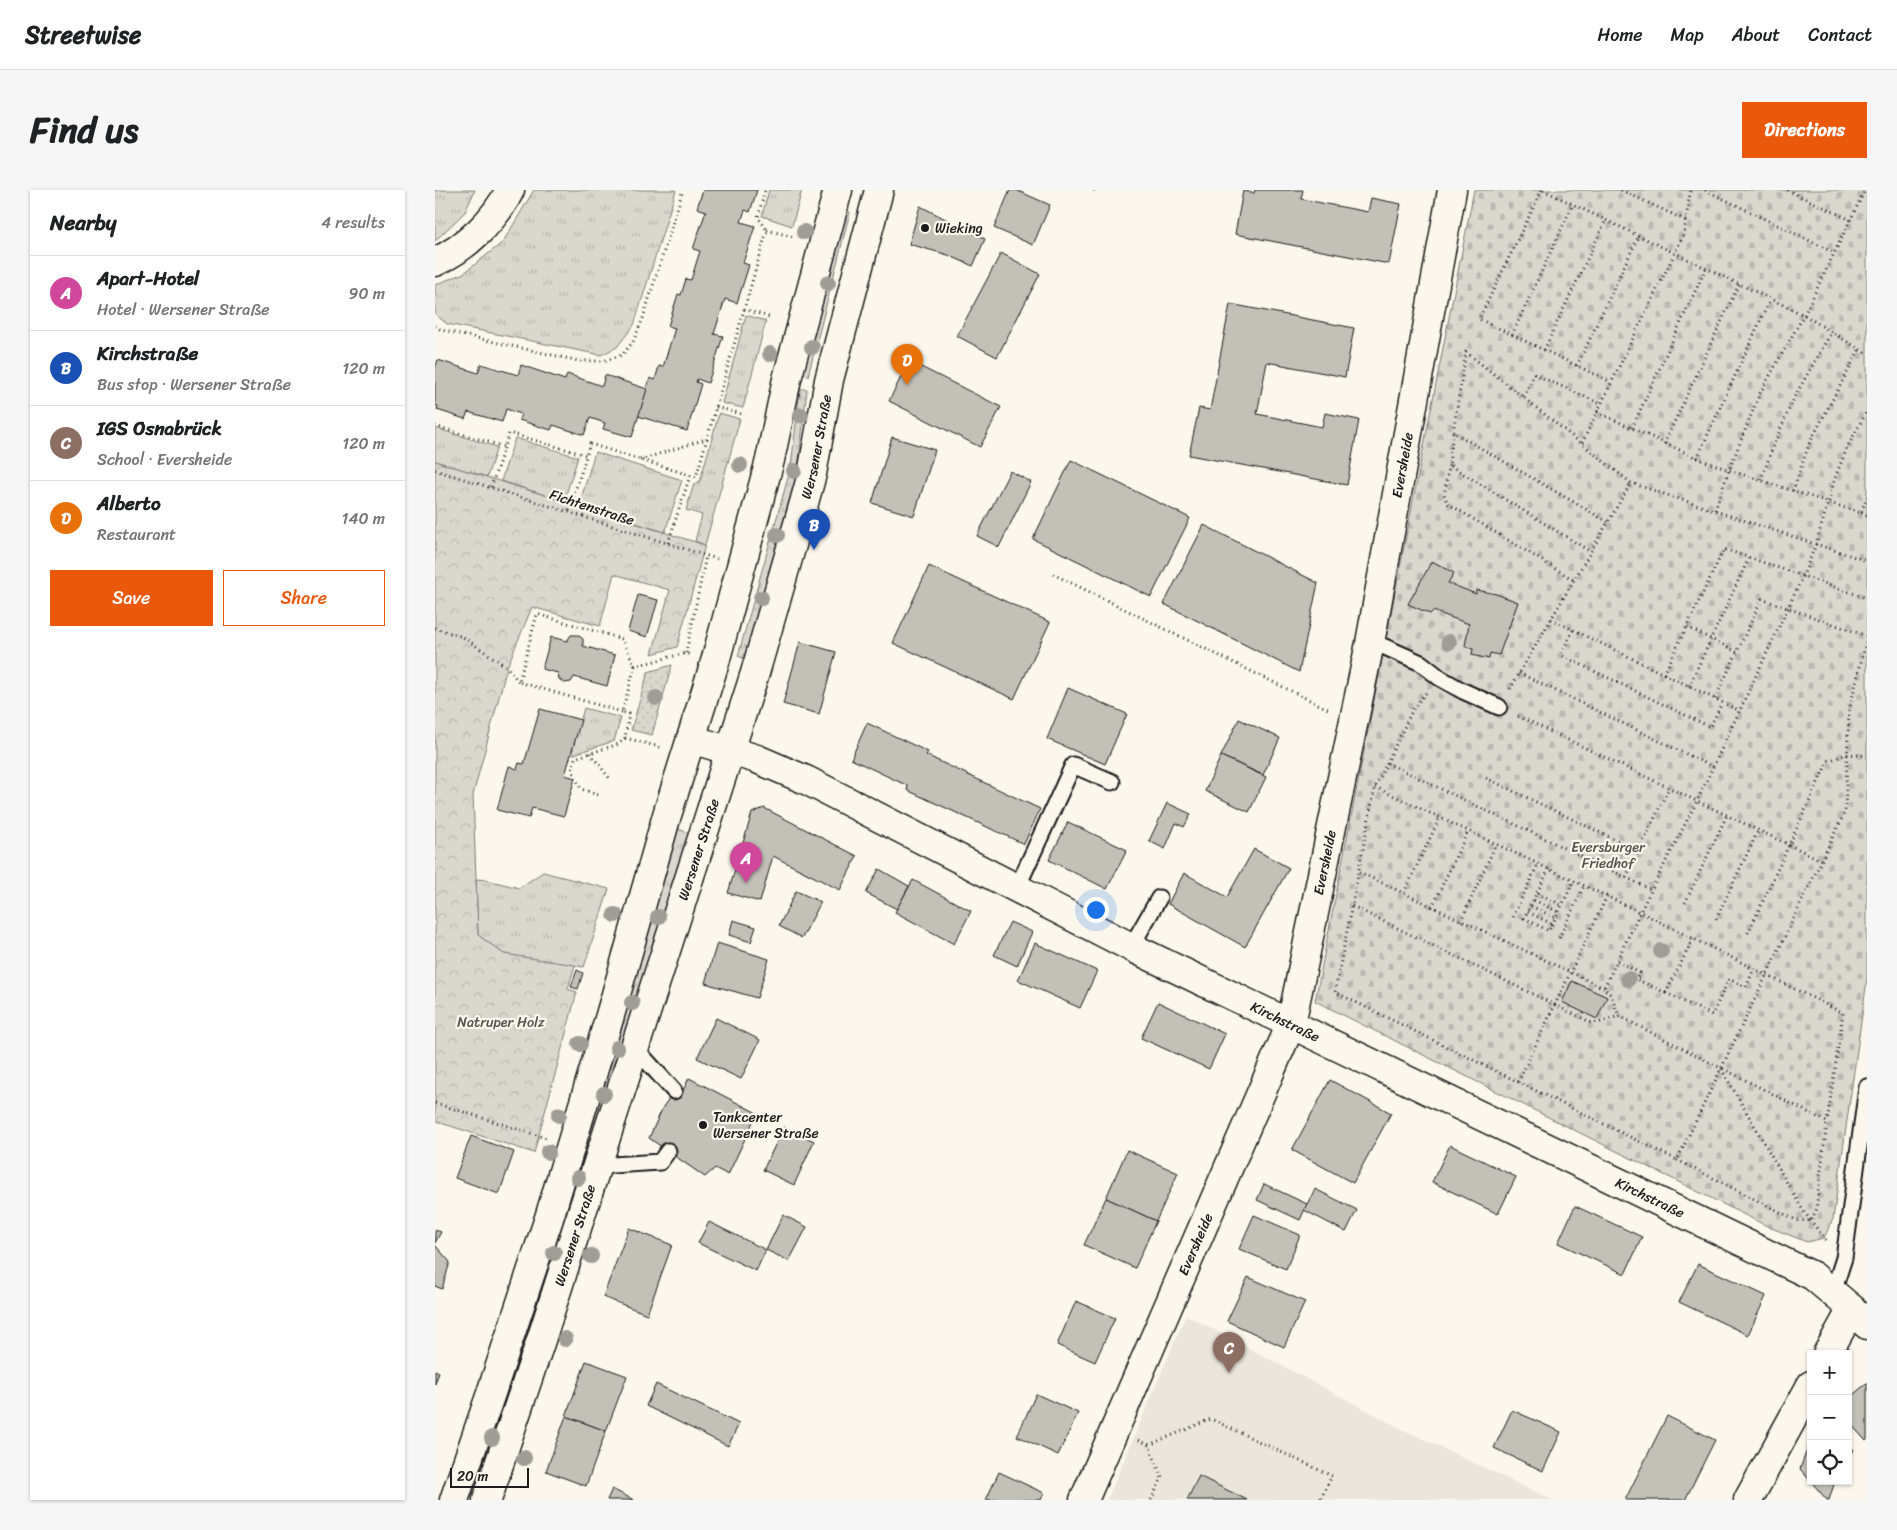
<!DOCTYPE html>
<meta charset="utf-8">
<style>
body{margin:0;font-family:Sriracha,sans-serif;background:#f6f6f6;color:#202124}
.controls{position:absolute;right:15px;bottom:15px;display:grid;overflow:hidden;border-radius:0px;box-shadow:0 1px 4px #0004}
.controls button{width:45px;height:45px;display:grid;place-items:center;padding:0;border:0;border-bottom:1px solid #e0e0e0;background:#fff;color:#202124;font:25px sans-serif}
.scale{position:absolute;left:15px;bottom:12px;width:79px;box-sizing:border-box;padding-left:5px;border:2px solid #1c1c1c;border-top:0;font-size:14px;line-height:18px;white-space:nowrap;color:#1c1c1c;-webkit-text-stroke:4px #fbf7ec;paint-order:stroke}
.you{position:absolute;left:660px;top:719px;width:18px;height:18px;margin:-12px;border:4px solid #fff;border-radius:50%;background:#1a73e8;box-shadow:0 0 0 8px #1a73e833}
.badge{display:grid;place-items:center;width:32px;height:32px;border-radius:50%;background:#ea580c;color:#fff;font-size:16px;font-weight:700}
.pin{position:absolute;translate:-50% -41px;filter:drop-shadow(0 1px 2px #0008)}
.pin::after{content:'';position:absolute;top:26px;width:18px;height:15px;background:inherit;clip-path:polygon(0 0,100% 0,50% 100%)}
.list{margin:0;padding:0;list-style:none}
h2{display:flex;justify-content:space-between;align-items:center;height:65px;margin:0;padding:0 20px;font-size:21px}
h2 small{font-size:16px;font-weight:400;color:#757577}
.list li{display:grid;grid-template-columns:32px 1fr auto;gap:15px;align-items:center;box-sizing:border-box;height:75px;padding:0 20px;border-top:1px solid #e0e0e0}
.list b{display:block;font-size:19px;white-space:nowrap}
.list p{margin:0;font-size:16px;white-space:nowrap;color:#757577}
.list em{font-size:16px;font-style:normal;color:#757577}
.actions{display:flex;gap:10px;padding:15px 20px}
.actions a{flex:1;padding:11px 0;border:1px solid #ea580c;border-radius:0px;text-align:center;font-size:18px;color:#ea580c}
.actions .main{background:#ea580c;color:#fff}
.icon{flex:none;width:28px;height:28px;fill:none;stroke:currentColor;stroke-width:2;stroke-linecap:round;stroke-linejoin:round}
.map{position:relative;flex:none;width:1432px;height:1310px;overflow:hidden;border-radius:0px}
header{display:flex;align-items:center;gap:30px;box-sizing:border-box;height:70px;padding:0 25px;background:#fff;border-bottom:1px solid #e0e0e0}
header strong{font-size:24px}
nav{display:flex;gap:28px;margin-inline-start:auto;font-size:18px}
.intro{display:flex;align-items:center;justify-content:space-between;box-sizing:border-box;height:120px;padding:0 30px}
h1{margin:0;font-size:35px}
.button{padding:12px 22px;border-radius:0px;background:#ea580c;color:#fff;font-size:18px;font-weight:700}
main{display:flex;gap:30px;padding:0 30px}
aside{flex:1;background:#fff;border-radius:0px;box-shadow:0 1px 4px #0004}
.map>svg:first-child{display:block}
</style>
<header>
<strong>Streetwise</strong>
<nav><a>Home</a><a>Map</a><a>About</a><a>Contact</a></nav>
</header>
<div class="intro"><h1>Find us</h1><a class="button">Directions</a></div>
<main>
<aside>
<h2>Nearby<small>4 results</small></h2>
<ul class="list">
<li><span class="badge" style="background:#d1479c">A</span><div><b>Apart-Hotel</b><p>Hotel · Wersener Straße</p></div><em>90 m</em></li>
<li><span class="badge" style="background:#1a4fb4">B</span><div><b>Kirchstraße</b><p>Bus stop · Wersener Straße</p></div><em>120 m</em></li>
<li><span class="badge" style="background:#8d6e63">C</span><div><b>IGS Osnabrück</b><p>School · Eversheide</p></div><em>120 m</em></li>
<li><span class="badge" style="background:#e8710a">D</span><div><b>Alberto</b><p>Restaurant</p></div><em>140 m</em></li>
</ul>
<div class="actions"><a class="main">Save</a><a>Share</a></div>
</aside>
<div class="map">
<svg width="1432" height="1310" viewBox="0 0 1432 1310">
<defs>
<pattern id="grass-tufts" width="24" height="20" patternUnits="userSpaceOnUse" patternTransform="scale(1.25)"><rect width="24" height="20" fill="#dad7ce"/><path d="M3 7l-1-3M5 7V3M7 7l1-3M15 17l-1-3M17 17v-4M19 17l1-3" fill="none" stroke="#bab8b0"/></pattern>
<pattern id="forest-crowns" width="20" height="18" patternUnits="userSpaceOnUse" patternTransform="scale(1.25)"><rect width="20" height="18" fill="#dad7ce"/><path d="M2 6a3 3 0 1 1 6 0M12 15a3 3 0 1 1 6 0" fill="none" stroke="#bab8b0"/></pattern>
<pattern id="cemetery-stones" width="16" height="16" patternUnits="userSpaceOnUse" patternTransform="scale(1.25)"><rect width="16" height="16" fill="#dad7ce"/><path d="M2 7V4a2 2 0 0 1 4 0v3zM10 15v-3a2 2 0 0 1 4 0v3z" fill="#bab8b0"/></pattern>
<pattern id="park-dots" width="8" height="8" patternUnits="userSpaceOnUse" patternTransform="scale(1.25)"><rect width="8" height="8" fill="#dad7ce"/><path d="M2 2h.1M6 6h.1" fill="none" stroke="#bab8b0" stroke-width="1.8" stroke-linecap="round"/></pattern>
</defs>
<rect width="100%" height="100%" fill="#fbf7ec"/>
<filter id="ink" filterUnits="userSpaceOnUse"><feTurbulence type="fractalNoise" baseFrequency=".02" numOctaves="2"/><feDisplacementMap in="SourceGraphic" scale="10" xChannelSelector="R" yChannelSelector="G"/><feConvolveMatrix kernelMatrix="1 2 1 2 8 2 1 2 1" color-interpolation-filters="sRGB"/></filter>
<g filter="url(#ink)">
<polygon fill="#eae6dc" points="751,1125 971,1241 1118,1310 672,1310"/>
<g fill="url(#grass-tufts)" stroke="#7b7a75">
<polygon points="0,0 40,0 30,22 0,51"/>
<polygon points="99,0 241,0 199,135 182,157 166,165 12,134 0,124 0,95 29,83 68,52"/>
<polygon points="334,0 367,0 357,36 327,26"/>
<polygon points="409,20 415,22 373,186 366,184"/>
<polygon points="311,125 331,131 308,218 287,213"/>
<polygon points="365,199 372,199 363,278 310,469 303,466 356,277"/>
<polygon points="284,223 305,229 270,355 260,351 267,325 251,320 259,294 265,291"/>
<polygon points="0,238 62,257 52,287 0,271"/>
<polygon points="80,248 143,267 129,311 66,291"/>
<polygon points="160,262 247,290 230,342 144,316"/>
<polygon points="149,518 186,528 179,551 136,565"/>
<polygon points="241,638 256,644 111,1100 105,1098"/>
<polygon points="108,682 174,699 149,777 69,764 43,745 41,689 52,690 84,698"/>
<polygon points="103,1107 108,1109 50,1280 44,1278"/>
</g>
<polygon fill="url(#forest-crowns)" stroke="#7b7a75" points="0,271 270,355 242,457 217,464 235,400 179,384 165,436 97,417 72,477 38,605 43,745 69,764 140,775 133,799 142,802 99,963 0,931"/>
<polygon fill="url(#cemetery-stones)" stroke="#7b7a75" points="1039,0 1432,0 1432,790 1398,1029 1389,1048 1372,1052 1334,1037 880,811"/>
<polygon fill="url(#park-dots)" stroke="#7b7a75" points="237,475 217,545 196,540 213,482"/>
<g fill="#c3c0b8" stroke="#1c1c1c">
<polygon points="268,0 322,0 315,22 310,20 306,32 320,36 308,73 314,75 302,113 290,109 279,144 288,146 273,193 262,189 261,192 266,194 252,241 203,226 215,188 220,190 224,176 228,177 240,138 233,136 243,104 246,105 251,89 256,90 265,61 258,59 271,21 262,18"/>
<polygon points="575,0 581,0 615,15 598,55 559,38"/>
<polygon points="820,0 868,0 866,9 933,22 936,8 966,14 954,74 800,44 808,1 819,3"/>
<polygon points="485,16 550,49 538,76 513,65 474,54"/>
<polygon points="566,63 605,84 562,167 522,146"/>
<polygon points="795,114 919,138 910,187 832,172 822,224 887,237 890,223 924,230 912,295 754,265 764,218 775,220"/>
<polygon points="3,170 43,183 46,174 83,185 86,175 130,190 132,184 167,196 170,185 212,199 197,247 168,239 170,233 155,228 149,245 118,235 116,240 84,230 86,224 71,219 67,232 33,222 30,229 2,220 3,216 0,215 0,178"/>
<polygon points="474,171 566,217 545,257 454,211"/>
<polygon points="457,247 500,260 479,326 437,313"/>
<polygon points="636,270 755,328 716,407 598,349"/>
<polygon points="575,281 596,292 564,357 542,346"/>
<polygon points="769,335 883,393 864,482 729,414"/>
<polygon points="997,371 1019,383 1013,393 1041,404 1041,400 1061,404 1083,412 1064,465 1055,463 1054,469 1037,465 1038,459 1030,456 1034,434 998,421 995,424 973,414"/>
<polygon points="494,376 615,432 579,509 458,453"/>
<polygon points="203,405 223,410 212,447 193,441"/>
<polygon points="136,445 143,445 148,449 148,456 180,465 172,496 139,487 136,492 129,493 124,489 123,483 107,479 116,447 132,451"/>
<polygon points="365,452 401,462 384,524 348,514"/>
<polygon points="633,498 692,524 670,574 612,549"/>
<polygon points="105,519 146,530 130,585 140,588 129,626 97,618 94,628 62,620 74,576 82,579 84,573 89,574"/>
<polygon points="804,529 845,548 828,585 786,566"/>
<polygon points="432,533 493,562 491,565 605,619 589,654 472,600 473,596 416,569"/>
<polygon points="786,566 831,587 814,622 770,601"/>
<polygon points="732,613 756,624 749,637 741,633 730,659 714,651"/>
<polygon points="329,618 422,666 405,700 338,666 325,712 293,703 317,623"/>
<polygon points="633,632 692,660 672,699 614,670"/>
<polygon points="819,659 854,678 810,757 733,714 749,683 792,707"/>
<polygon points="444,679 474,696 462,719 431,703"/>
<polygon points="478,690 536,721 519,754 460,722"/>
<polygon points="361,701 386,712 367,748 344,736"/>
<polygon points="298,730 321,737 316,752 294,745"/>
<polygon points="575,732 597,742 582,776 559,765"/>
<polygon points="282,753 334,769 322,808 270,793"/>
<polygon points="600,753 662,781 645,818 583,790"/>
<polygon points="142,780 148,783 143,799 136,797"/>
<polygon points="1137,791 1172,807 1162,829 1127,812"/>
<polygon points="723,812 790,844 774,879 706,848"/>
<polygon points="281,828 325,850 306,889 262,868"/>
<polygon points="254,888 322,923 293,985 280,978 270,987 214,948 228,917 239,901 247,903"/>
<polygon points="895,890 956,923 918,993 857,960"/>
<polygon points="349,937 379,951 359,995 328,980"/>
<polygon points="36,946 79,962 64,1004 20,988"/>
<polygon points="1015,955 1081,987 1063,1024 997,992"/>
<polygon points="692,960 743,983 721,1031 671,1008"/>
<polygon points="829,994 872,1014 865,1030 822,1010"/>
<polygon points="880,999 922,1020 911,1042 869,1020"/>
<polygon points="671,1008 721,1031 700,1078 649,1055"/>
<polygon points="1140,1016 1207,1047 1190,1084 1123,1053"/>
<polygon points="348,1025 372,1037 354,1071 331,1060"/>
<polygon points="819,1025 865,1045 851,1079 804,1059"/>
<polygon points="274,1032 331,1060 321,1081 263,1053"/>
<polygon points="194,1038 237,1055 212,1124 168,1107"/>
<polygon points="0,1040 6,1042 0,1053"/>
<polygon points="0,1055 15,1072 7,1099 0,1096"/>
<polygon points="1263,1074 1331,1106 1313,1145 1244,1112"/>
<polygon points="813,1087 870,1112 849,1157 792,1131"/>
<polygon points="641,1111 680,1128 660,1172 622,1155"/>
<polygon points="151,1171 192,1186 171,1241 131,1226"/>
<polygon points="0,1180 4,1182 0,1194"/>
<polygon points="1432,1193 1432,1250 1431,1251 1413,1231 1413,1209"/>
<polygon points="221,1194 304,1234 293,1256 211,1216"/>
<polygon points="601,1204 643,1223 623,1265 582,1246"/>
<polygon points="1077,1220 1126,1242 1108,1281 1059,1258"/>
<polygon points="131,1226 171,1241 151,1296 111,1281"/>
<polygon points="1232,1226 1280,1250 1250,1310 1190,1310"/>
<polygon points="1376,1249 1376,1291 1400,1291 1394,1310 1392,1310 1365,1279"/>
<polygon points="1413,1253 1419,1260 1413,1264"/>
<polygon points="564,1282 609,1303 606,1310 551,1310"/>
<polygon points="764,1286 812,1310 752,1310"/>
<polygon points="177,1299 199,1310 172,1310"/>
</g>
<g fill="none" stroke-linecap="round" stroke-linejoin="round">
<g stroke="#1c1c1c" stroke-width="19">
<g id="service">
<polyline points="935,453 950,457 986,473 1005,488 1028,501 1064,517"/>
<polyline points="582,698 638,575 677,592"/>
<polyline points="696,757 724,708"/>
<polyline points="200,858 239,901"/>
<polyline points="162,976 225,972 233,961"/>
<polyline points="1398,1102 1409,1068 1432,897"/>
</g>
</g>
<g stroke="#1c1c1c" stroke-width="31">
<g id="minor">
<path d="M 0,72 C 31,58 60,30 75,0"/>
<path id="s1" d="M 256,549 L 322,569 L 371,590 L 696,757 L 1378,1086 L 1417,1119 L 1432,1135"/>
<polyline points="1392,1164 1417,1119"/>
<path id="s2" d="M 649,1310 L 856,834 L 935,453 L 1017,0"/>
<polyline points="1313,1310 1376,1195"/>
</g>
</g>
<g stroke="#1c1c1c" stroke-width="31">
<g id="secondary">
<polyline points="19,1310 55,1206 114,1028 176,822 232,625 280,472 335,270 352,189 403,0"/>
<path id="s3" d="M 52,1310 L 106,1150 L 320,483 L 369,313 L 377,284 L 394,190 L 444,0"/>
</g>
</g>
<g stroke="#1c1c1c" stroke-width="3" stroke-dasharray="1 4" stroke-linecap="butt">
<polyline points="659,0 663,2"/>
<polyline points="1107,0 1044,129 1176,192"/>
<polyline points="1108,0 1369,125 1432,164"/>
<polyline points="1186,0 1252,31"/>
<polyline points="1270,0 1400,63"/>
<polyline points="1352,0 1416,30"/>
<polyline points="332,40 359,47"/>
<polyline points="309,119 337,128"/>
<polyline points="0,136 6,140 144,171 168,171 187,165 198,152 208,128 248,0"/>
<polyline points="1077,145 1138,14"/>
<polyline points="1109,160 1171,30"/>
<polyline points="1142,176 1204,45"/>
<polyline points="1089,207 1099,184 1166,214"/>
<polyline points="281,217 310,225"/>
<polyline points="1162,222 1262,268 1294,280 1426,323 1432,307"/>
<polyline points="0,236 70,257"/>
<polyline points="1197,238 1271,78"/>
<polyline points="1018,242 1014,275 1156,362"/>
<path d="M 1147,253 L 1248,46 C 1252,31 1252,15 1256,0"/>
<polyline points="1229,254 1304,94"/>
<polyline points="1262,268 1335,110"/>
<polyline points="205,270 271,249"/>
<polyline points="1014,275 1009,304 1012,313 1139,390"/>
<polyline points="0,280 282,369"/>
<polyline points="1326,290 1341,249 1360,206 1396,143"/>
<polyline points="56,297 74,243 151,265"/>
<polyline points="1358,301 1374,254 1424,160"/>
<polyline points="1280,320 1294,280 1325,203 1369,125 1430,0"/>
<polyline points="134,321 155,254 261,287 332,40 323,27 330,0"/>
<polyline points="1426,323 1432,325"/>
<polyline points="1173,332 1018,242 1031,162 1196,293 1432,371"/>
<polyline points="233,353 255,286"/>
<polyline points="618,384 893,519"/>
<polyline points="1116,429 1305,521"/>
<polyline points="1252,437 1302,462"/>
<polyline points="0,438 28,447 72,477 84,492"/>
<polyline points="1138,440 1126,465 1275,537 1287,513"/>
<polyline points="251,463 271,366"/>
<polyline points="1084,483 1278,577"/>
<polyline points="1229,484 1289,359 1432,408"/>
<polyline points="1254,496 1314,368"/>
<polyline points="1075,499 1196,293"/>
<polyline points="991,503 979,517 940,597 900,802 1242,970 1410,622 1414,521 1432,448"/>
<polyline points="1280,509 1327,409 1432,446"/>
<polyline points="187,522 84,492 102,424 187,449 200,476"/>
<polyline points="1083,526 1386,670"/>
<polyline points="225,557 190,548 194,524 187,522 200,476 251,463 255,465"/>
<polyline points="155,563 175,589"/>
<polyline points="952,573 1217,700"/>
<polyline points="1051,588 1204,661"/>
<polyline points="940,597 1205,722 1408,823 1392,932"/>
<polyline points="163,605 146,599 137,580 140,568 184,554 190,548"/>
<polyline points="1114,679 1089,728 1114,741 1139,691"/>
<polyline points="924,682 1169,798"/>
<polyline points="1191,687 1234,598"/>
<polyline points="969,703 1005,627"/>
<polyline points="1102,703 1127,715"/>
<polyline points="1099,710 1123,722"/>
<polyline points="1250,713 1292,625"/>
<polyline points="917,716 1157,833 1165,832 1184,826"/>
<polyline points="1096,716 1121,728"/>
<polyline points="997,717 1033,641"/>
<polyline points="1093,722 1117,734"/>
<polyline points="1078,727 1103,674"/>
<polyline points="1281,729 1323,641"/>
<polyline points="1026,731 1061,654"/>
<polyline points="1313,743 1393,571 1412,564 1432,566"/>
<polyline points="1124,748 1149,696"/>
<polyline points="1258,749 1231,803 1277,825 1294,789 1311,797 1319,779"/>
<polyline points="1182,771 1205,783 1201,789 1231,803"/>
<polyline points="1083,892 1172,706"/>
<polyline points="0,913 111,948"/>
<polyline points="1242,970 1361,1030 1376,1031 1381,1020 1392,932 1287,878"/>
<polyline points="1391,1050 1369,1022 1286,878 1184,826 1176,805 1169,798 1205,722 1262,611 1368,386 1381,354 1401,285 1413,256 1432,221"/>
<polyline points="704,1250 714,1255"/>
<polyline points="716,1310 727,1288 714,1255 776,1229 897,1286 885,1310"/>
</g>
<use href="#service" stroke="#fbf7ec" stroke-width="15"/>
<use href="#minor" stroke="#fbf7ec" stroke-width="28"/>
<use href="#secondary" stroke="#fbf7ec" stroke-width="28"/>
</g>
<g fill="#a09d97">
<circle cx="369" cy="42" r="8"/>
<circle cx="393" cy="93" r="8"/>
<circle cx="377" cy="157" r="8"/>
<circle cx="335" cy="164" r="8"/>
<circle cx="366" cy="225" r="8"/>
<circle cx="305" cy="275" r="8"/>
<circle cx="359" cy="281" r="8"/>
<circle cx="342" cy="345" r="8"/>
<circle cx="326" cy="408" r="8"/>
<circle cx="1014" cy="452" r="8"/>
<circle cx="221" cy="508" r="8"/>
<circle cx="180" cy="725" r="8"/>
<circle cx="223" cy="727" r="8"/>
<circle cx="1226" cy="761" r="8"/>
<circle cx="1193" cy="789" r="8"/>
<circle cx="197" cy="813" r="8"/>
<circle cx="145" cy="854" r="8"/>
<circle cx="182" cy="858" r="8"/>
<circle cx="169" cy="904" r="8"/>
<circle cx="124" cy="925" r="8"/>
<circle cx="113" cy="962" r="8"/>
<circle cx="143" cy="988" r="8"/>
<circle cx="119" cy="1063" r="8"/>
<circle cx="156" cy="1066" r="8"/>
<circle cx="130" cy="1149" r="8"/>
<circle cx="57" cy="1248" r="8"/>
<circle cx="89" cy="1268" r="8"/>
</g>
</g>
<g fill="#1c1c1c" stroke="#fbf7ec" stroke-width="2">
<circle cx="490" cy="38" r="5"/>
<circle cx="268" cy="935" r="5"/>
</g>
<g text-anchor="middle" stroke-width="4.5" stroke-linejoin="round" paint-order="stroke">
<g font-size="14" fill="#1c1c1c" stroke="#fbf7ec" text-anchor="start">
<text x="500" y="43">Wieking</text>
<text x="278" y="932">Tankcenter<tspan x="278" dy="16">Wersener Straße</tspan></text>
</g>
<g font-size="14" fill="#1c1c1c" stroke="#fbf7ec">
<text dy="5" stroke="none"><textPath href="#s3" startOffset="1104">Wersener Straße</textPath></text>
<text dy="5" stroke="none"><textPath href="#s2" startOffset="1089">Eversheide</textPath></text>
<text transform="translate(157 317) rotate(18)" y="5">Fichtenstraße</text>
<text dy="5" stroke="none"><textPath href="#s3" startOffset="684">Wersener Straße</textPath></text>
<text dy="5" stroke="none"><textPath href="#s2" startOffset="684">Eversheide</textPath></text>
<text dy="5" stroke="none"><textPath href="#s1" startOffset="659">Kirchstraße</textPath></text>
<text dy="5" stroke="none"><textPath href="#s1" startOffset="1064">Kirchstraße</textPath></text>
<text dy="5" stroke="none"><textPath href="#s3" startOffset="279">Wersener Straße</textPath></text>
<text dy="5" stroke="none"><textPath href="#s2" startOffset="279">Eversheide</textPath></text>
</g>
<g font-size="14" fill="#555451" stroke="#fbf7ec">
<text x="1173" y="662">Eversburger<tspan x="1173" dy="16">Friedhof</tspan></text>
<text x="66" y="837">Natruper Holz</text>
</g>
</g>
</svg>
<div class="controls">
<button>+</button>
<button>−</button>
<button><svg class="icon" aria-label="locate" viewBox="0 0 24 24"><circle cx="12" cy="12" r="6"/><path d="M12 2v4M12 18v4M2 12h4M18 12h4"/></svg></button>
</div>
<div class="scale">20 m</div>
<div class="you"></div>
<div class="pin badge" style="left:311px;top:693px;background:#d1479c">A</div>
<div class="pin badge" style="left:379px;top:360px;background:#1a4fb4">B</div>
<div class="pin badge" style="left:794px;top:1183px;background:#8d6e63">C</div>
<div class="pin badge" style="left:472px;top:195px;background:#e8710a">D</div>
</div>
</main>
